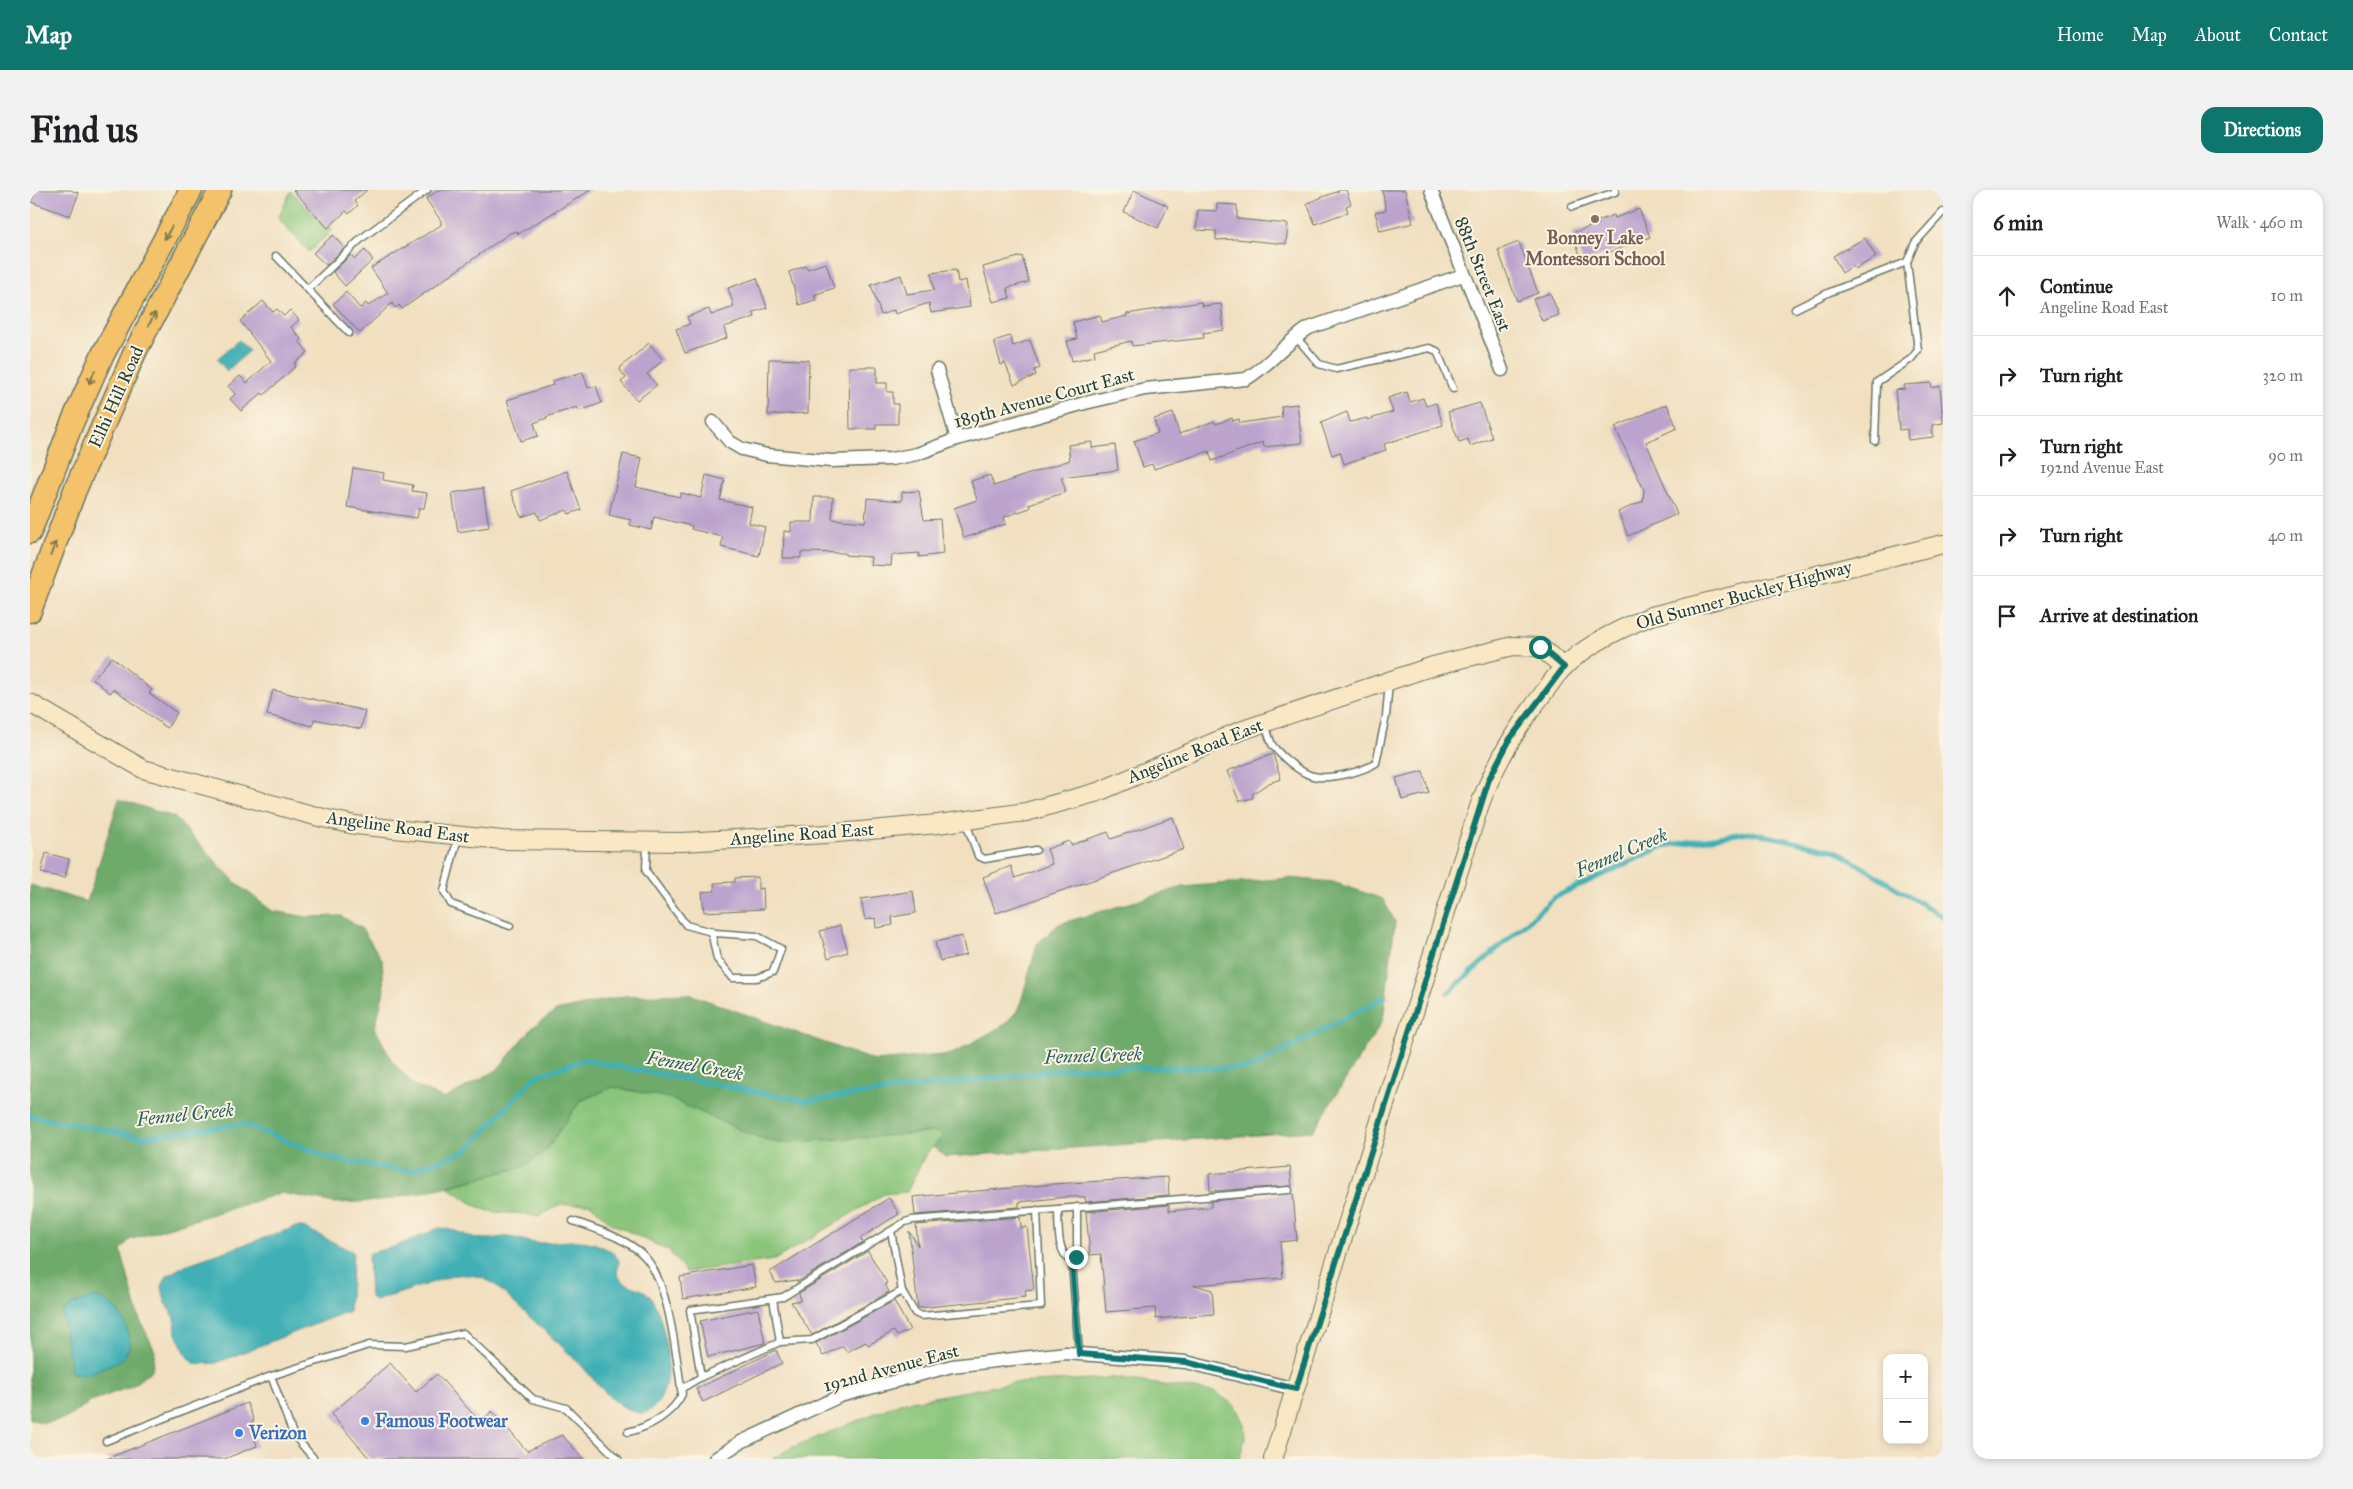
<!DOCTYPE html>
<meta charset="utf-8">
<style>
body{margin:0;font-family:"IM FELL Great Primer",serif;background:#f2f2f2;color:#202124}
.controls{position:absolute;right:15px;bottom:15px;display:grid;overflow:hidden;border-radius:10px;box-shadow:0 2px 8px #0003}
.controls button{width:45px;height:45px;display:grid;place-items:center;padding:0;border:0;border-bottom:1px solid #e0e0e0;background:#fff;color:#202124;font:25px sans-serif}
.stop{position:absolute;width:15px;height:15px;margin:-11px;border:4px solid #0f766e;border-radius:50%;background:#fff}
.stop.end{background:#0f766e;border-color:#fff;box-shadow:0 1px 5px #0008}
.list{margin:0;padding:0;list-style:none}
h2{display:flex;justify-content:space-between;align-items:center;height:65px;margin:0;padding:0 20px;font-size:21px}
h2 small{font-size:16px;font-weight:400;color:#757577}
.list li{display:grid;grid-template-columns:32px 1fr auto;gap:15px;align-items:center;box-sizing:border-box;height:80px;padding:0 20px;border-top:1px solid #e0e0e0}
.list b{display:block;font-size:19px;white-space:nowrap}
.list p{margin:0;font-size:16px;white-space:nowrap;color:#757577}
.list em{font-size:16px;font-style:normal;color:#757577}
.icon{flex:none;width:28px;height:28px;fill:none;stroke:currentColor;stroke-width:2;stroke-linecap:round;stroke-linejoin:round}
.map{position:relative;flex:none;width:1913px;height:1269px;overflow:hidden;border-radius:15px}
header{display:flex;align-items:center;gap:30px;box-sizing:border-box;height:70px;padding:0 25px;background:#0f766e;color:#fff}
header strong{font-size:24px}
nav{display:flex;gap:28px;margin-inline-start:auto;font-size:18px}
.intro{display:flex;align-items:center;justify-content:space-between;box-sizing:border-box;height:120px;padding:0 30px}
h1{margin:0;font-size:35px}
.button{padding:12px 22px;border-radius:15px;background:#0f766e;color:#fff;font-size:18px;font-weight:700}
main{display:flex;gap:30px;padding:0 30px}
aside{flex:1;background:#fff;border-radius:15px;box-shadow:0 2px 8px #0003}
.map>svg:first-child{display:block}
</style>
<header>
<strong>Map</strong>
<nav><a>Home</a><a>Map</a><a>About</a><a>Contact</a></nav>
</header>
<div class="intro"><h1>Find us</h1><a class="button">Directions</a></div>
<main>
<div class="map">
<svg width="1913" height="1269" viewBox="0 0 1913 1269">
<rect width="100%" height="100%" fill="#fcf5e5"/>
<filter id="ink" filterUnits="userSpaceOnUse"><feTurbulence type="fractalNoise" baseFrequency=".02" numOctaves="2"/><feDisplacementMap in="SourceGraphic" scale="10" xChannelSelector="R" yChannelSelector="G"/><feConvolveMatrix kernelMatrix="1 2 1 2 8 2 1 2 1" color-interpolation-filters="sRGB"/></filter>
<filter id="wash" filterUnits="userSpaceOnUse"><feTurbulence type="fractalNoise" baseFrequency=".0096" numOctaves="4" result="noise"/><feDisplacementMap in="SourceGraphic" scale="20" xChannelSelector="R" yChannelSelector="G"/><feGaussianBlur stdDeviation="1.12" result="paint"/><feColorMatrix in="noise" values="0 0 0 0 0 0 0 0 0 0 0 0 0 0 0 0 0 1.4 0 .05"/><feComposite in="paint" operator="in"/></filter>
<g filter="url(#wash)">
<rect width="100%" height="100%" fill="#f1dfc0"/>
<g fill="#89c57a" stroke="#548157">
<polygon points="261,1 288,30 292,27 303,40 279,62 248,28"/>
<path d="M 583,897 L 639,908 L 719,944 L 749,953 L 909,942 L 913,946 L 895,965 L 877,1002 L 854,1004 L 744,1070 L 656,1082 L 639,1061 L 581,1033 L 560,1014 L 528,1015 L 508,1027 C 493,1022 481,1024 466,1022 C 448,1021 433,1006 418,997 L 495,976 L 517,959 L 550,911 Z"/>
<polygon points="1084,1188 1185,1202 1205,1216 1214,1234 1215,1249 1209,1269 742,1269 761,1258 870,1213 982,1193"/>
</g>
<polygon fill="#6eaa6a" stroke="#46744f" points="89,609 144,627 206,693 242,721 278,727 311,726 331,738 352,769 354,801 345,838 363,873 384,895 414,909 467,880 503,837 526,821 594,806 659,804 845,871 922,864 974,835 989,819 1007,754 1029,734 1153,697 1259,688 1303,692 1353,709 1365,732 1353,830 1283,941 916,967 903,957 913,946 909,942 749,953 719,944 639,908 583,897 550,911 517,959 495,976 411,998 349,1011 305,1013 251,1003 99,1050 91,1061 109,1128 125,1161 122,1180 102,1196 62,1211 35,1229 14,1233 0,1229 0,697 1,695 57,712"/>
<g fill="#3fb0b6" stroke="#2f7675">
<polygon points="209,150 219,161 197,181 187,169"/>
<polygon points="266,1037 273,1037 323,1062 319,1121 186,1173 166,1174 158,1168 146,1144 145,1128 135,1112 132,1096 137,1086 155,1075"/>
<path d="M 409,1038 C 425,1038 437,1048 453,1049 C 462,1050 470,1046 479,1047 C 491,1048 499,1054 512,1053 C 536,1052 556,1046 578,1060 C 599,1073 582,1077 589,1087 C 596,1098 611,1096 618,1104 C 637,1127 648,1197 623,1218 C 620,1221 615,1224 610,1223 C 599,1222 585,1212 577,1204 C 568,1196 560,1185 552,1176 C 523,1147 492,1121 463,1093 C 450,1086 440,1084 425,1085 L 345,1111 L 340,1107 L 338,1065 L 340,1063 L 367,1056 Z"/>
<path d="M 66,1107 C 90,1117 96,1130 100,1156 L 92,1170 L 57,1184 L 42,1183 C 39,1177 35,1136 32,1124 L 40,1115 Z"/>
</g>
<g fill="none" stroke-linecap="round" stroke-linejoin="round">
<g stroke="#3fb0b6" stroke-width="5">
<polyline points="1418,803 1525,707 1634,656 1719,642 1807,661 1913,727"/>
<polyline points="0,926 111,947 214,934 303,969 379,981 436,961 506,886 553,870 776,911 1045,878 1220,878 1355,807"/>
</g>
</g>
<g id="blocks">
<g fill="#bca3ce">
<polygon points="6,0 40,0 49,3 40,26 1,12"/>
<polygon points="263,0 337,0 324,11 328,15 319,24 316,21 298,38"/>
<polygon points="408,0 561,0 488,44 487,41 480,43 372,119 369,115 365,118 362,113 330,143 303,114 316,102 330,118 336,113 338,116 358,103 341,78 411,35 411,31 396,9"/>
<polygon points="1104,0 1138,16 1128,38 1094,22"/>
<polygon points="1311,0 1316,0 1321,14 1316,16 1318,22 1285,34 1277,13"/>
<polygon points="1352,0 1375,0 1383,33 1350,41 1345,22 1356,20"/>
<polygon points="1187,14 1207,15 1207,29 1258,34 1256,54 1206,49 1186,50 1186,41 1166,40 1168,20 1187,21"/>
<polygon points="1609,19 1620,47 1553,72 1542,43 1569,34 1568,31 1584,25 1585,28"/>
<polygon points="303,45 314,58 296,75 283,63"/>
<polygon points="1835,48 1846,67 1825,79 1823,76 1812,83 1803,66"/>
<polygon points="1489,52 1508,103 1487,111 1468,60"/>
<polygon points="335,60 343,70 315,96 303,82 321,65 325,69"/>
<polygon points="992,66 999,92 977,98 980,108 963,112 953,77"/>
<polygon points="796,73 804,98 784,105 786,110 769,115 759,82 776,76 777,79"/>
<polygon points="926,80 928,92 936,90 940,117 901,123 899,113 865,124 864,120 851,125 841,95 871,85 877,104 904,100 901,83"/>
<polygon points="727,88 737,118 723,122 725,127 694,137 697,148 655,163 646,139 660,134 657,127 679,119 681,125 704,117 698,98"/>
<polygon points="1520,103 1529,125 1512,131 1503,109"/>
<polygon points="233,111 243,122 247,119 254,126 260,120 269,130 261,137 271,149 269,151 278,162 264,174 266,176 234,205 232,203 211,221 200,209 205,204 198,196 210,186 217,193 241,171 210,131"/>
<polygon points="1171,112 1172,116 1191,114 1194,140 1173,143 1174,148 1102,156 1101,151 1064,160 1065,166 1042,171 1037,151 1047,149 1043,132 1070,125 1072,132 1097,126 1096,124"/>
<polygon points="980,146 983,156 1000,150 1010,178 1004,180 1006,185 984,195 975,173 971,175 964,151"/>
<polygon points="619,153 633,170 617,184 627,195 607,210 591,192 596,188 590,180 591,177"/>
<polygon points="739,169 779,170 778,223 738,225"/>
<polygon points="819,177 847,177 847,193 857,193 857,202 863,202 863,214 868,214 868,234 846,234 846,239 820,239"/>
<polygon points="553,182 558,198 566,196 572,213 549,221 547,217 516,227 517,228 504,233 508,246 491,251 477,210 523,195 522,191"/>
<polygon points="1901,193 1902,198 1910,196 1913,233 1902,235 1903,247 1878,250 1877,239 1869,240 1865,200 1875,199 1874,195"/>
<polygon points="1377,202 1380,212 1393,208 1396,216 1406,213 1413,235 1354,254 1356,260 1314,274 1310,262 1302,265 1291,233 1317,222 1320,232 1337,228 1337,230 1363,222 1358,208"/>
<polygon points="1450,213 1462,248 1440,256 1438,249 1429,252 1418,222"/>
<polygon points="1267,214 1272,253 1234,257 1233,252 1182,271 1179,261 1124,279 1122,274 1113,277 1104,251 1128,243 1124,229 1143,223 1149,244 1184,231 1186,234 1202,228 1203,231 1209,229 1210,233 1252,227 1251,216"/>
<polygon points="1637,214 1647,238 1616,252 1647,324 1598,346 1588,322 1613,311 1614,300 1585,237"/>
<polygon points="1062,252 1062,258 1085,255 1088,280 1031,287 1036,302 999,314 1000,318 974,327 976,334 934,348 924,318 947,310 941,291 960,285 964,296 1040,270 1038,255"/>
<polygon points="593,264 612,268 606,297 650,307 651,303 671,308 676,285 695,290 690,310 722,317 719,333 735,337 729,366 691,357 693,347 661,339 662,336 624,327 621,340 600,335 601,330 579,325"/>
<polygon points="323,278 354,283 353,290 383,295 382,301 397,303 394,318 389,318 387,328 317,317"/>
<polygon points="537,281 551,320 539,324 537,320 510,330 507,322 491,327 481,301"/>
<polygon points="453,298 459,337 428,342 422,303"/>
<polygon points="889,301 894,330 910,329 913,364 889,367 889,363 862,365 861,376 840,375 841,367 815,365 815,363 771,362 771,368 753,368 754,341 761,342 761,332 783,332 784,307 803,307 802,329 835,332 837,308 872,311 872,302"/>
<polygon points="82,467 122,500 119,503 147,523 137,538 84,499 80,503 63,489"/>
<polygon points="243,500 335,521 331,539 284,529 283,536 237,525"/>
<polygon points="1243,564 1251,589 1239,593 1222,604 1223,608 1209,611 1197,581"/>
<polygon points="1393,581 1399,603 1372,610 1366,588"/>
<polygon points="1143,627 1154,659 966,723 953,687 981,676 985,688 1022,674 1017,659 1039,651 1041,655 1078,642 1081,649"/>
<polygon points="16,663 39,669 35,688 11,683"/>
<polygon points="728,687 728,699 733,698 734,719 674,722 672,702 685,701 684,693 705,692 705,688"/>
<polygon points="883,701 886,723 862,727 863,735 846,738 845,728 835,730 831,709"/>
<polygon points="810,735 818,762 798,768 790,741"/>
<polygon points="932,746 936,765 910,771 905,752"/>
<polygon points="1260,977 1262,996 1180,1001 1179,984"/>
<polygon points="1138,987 1139,1005 1056,1012 1055,1007 1036,1007 989,1012 989,1017 885,1025 883,1007 1023,994"/>
<polygon points="1263,1003 1267,1050 1250,1052 1253,1088 1164,1095 1182,1100 1184,1124 1126,1129 1125,1118 1076,1122 1071,1064 1060,1065 1056,1022 1139,1015 1139,1021 1181,1017 1181,1011"/>
<polygon points="859,1008 869,1024 830,1048 833,1052 767,1092 767,1090 746,1093 740,1082"/>
<polygon points="990,1027 991,1038 997,1037 1004,1100 995,1101 996,1107 888,1118 879,1041 888,1056 886,1035"/>
<polygon points="838,1061 857,1093 855,1094 859,1102 782,1145 761,1112 771,1110 769,1103"/>
<polygon points="722,1075 726,1097 653,1109 650,1087"/>
<polygon points="864,1111 880,1140 867,1146 864,1141 838,1155 836,1152 817,1162 813,1156 793,1166 786,1153"/>
<polygon points="728,1119 735,1153 678,1167 670,1131"/>
<polygon points="746,1160 752,1173 673,1212 666,1199"/>
<polygon points="360,1173 386,1202 407,1184 450,1232 462,1221 497,1261 532,1245 554,1269 340,1269 301,1224"/>
<polygon points="217,1213 224,1231 220,1233 227,1256 194,1269 76,1269"/>
</g>
</g>
</g>
<g filter="url(#ink)">
<use href="#blocks" fill-opacity="0" stroke="#687665" stroke-width="1"/>
<g fill="none" stroke-linecap="round" stroke-linejoin="round">
<g stroke="#687665" stroke-width="9">
<g id="lane">
<polyline points="1542,17 1585,2 1585,0"/>
<polyline points="246,66 319,143"/>
<polyline points="278,99 332,48 397,0"/>
<polyline points="1765,119 1800,102 1877,72"/>
<polyline points="1266,147 1289,174 1306,179 1399,158 1407,161 1423,199"/>
<polyline points="1845,251 1847,192 1881,169 1888,160 1877,72 1885,53 1913,22"/>
<path d="M 1235,534 C 1238,541 1239,550 1243,556 C 1251,566 1270,583 1283,586 C 1299,590 1332,582 1346,573 L 1356,526 L 1359,493"/>
<polyline points="936,632 948,666 955,669 1006,660"/>
<polyline points="428,647 414,701 421,714 480,736"/>
<polyline points="617,653 616,681 656,735 685,743 727,746 751,759 743,782 727,788 703,788 687,769 681,741"/>
<polyline points="1047,1017 1047,1061 1042,1073 1049,1164"/>
<path d="M 1028,1019 C 1029,1038 1026,1061 1042,1073"/>
<polyline points="1007,1020 1011,1116 891,1126 885,1123 872,1101 782,1150 750,1152 671,1187 660,1120 753,1107 875,1032 882,1030 1028,1019 1259,1000"/>
<path d="M 543,1031 C 566,1039 599,1049 615,1067 C 640,1095 646,1167 652,1204 C 643,1224 619,1237 598,1242"/>
<polyline points="861,1041 872,1101"/>
<polyline points="743,1109 750,1152"/>
<polyline points="241,1186 263,1244 284,1269"/>
<polyline points="651,1199 671,1187"/>
<polyline points="76,1251 241,1186 339,1155 376,1156 433,1143 503,1209 536,1218 588,1269"/>
</g>
</g>
<g stroke="#687665" stroke-width="15">
<g id="street">
<path d="M 1401,0 C 1424,61 1450,119 1472,180"/>
<polyline points="907,180 927,249"/>
<path d="M 683,232 L 700,252 L 712,259 L 737,265 L 801,271 L 861,269 L 887,264 L 927,249 L 1055,213 L 1115,199 L 1216,189 C 1240,175 1256,152 1279,138 L 1433,85"/>
<polyline points="685,1269 709,1253 810,1206 922,1176 1036,1163 1156,1172 1265,1199"/>
</g>
</g>
<g stroke="#687665" stroke-width="20">
<g id="secondary">
<polyline points="0,513 113,579 293,628 325,635 472,650 652,652 796,644 908,634 996,622 1068,602 1210,541 1403,476 1483,456 1510,457 1534,477"/>
<path d="M 1243,1269 L 1449,617 C 1464,575 1485,540 1512,505 C 1519,496 1525,486 1533,478 C 1554,456 1594,437 1621,426 L 1913,354"/>
</g>
</g>
<g stroke="#687665" stroke-width="25">
<g id="highway">
<polyline points="0,342 42,233 71,168 161,0"/>
<polyline points="0,421 45,300 105,162 190,0"/>
</g>
</g>
<use href="#lane" stroke="#fff" stroke-width="6"/>
<use href="#street" stroke="#fff" stroke-width="12"/>
<use href="#secondary" stroke="#fae7c3" stroke-width="18"/>
<use href="#highway" stroke="#f3c26a" stroke-width="22"/>
</g>
<defs><path id="oneway-shaft" d="M-6 0H5M1.5-3L5.5 0L1.5 3" fill="none" stroke-width="1.6" stroke-linecap="round" stroke-linejoin="round" transform="scale(1.25)"/></defs>
<g stroke="#7e794c">
<use href="#oneway-shaft" transform="translate(138 43) rotate(118)"/>
<use href="#oneway-shaft" transform="translate(122 129) rotate(-62)"/>
<use href="#oneway-shaft" transform="translate(62 187) rotate(114)"/>
<use href="#oneway-shaft" transform="translate(23 359) rotate(-69)"/>
</g>
</g>
<g fill="none" stroke-linecap="round" stroke-linejoin="round" filter="url(#ink)">
<polyline stroke="#0f766e" stroke-width="6" points="1046,1067 1042,1073 1049,1164 1156,1172 1266,1199 1459,589 1480,549 1534,477 1510,457"/>
</g>
<circle fill="#8d6e63" stroke="#fcf5e5" stroke-width="2" cx="1565" cy="29" r="5"/>
<g fill="#3f7fe0" stroke="#fcf5e5" stroke-width="2">
<circle cx="335" cy="1231" r="5"/>
<circle cx="209" cy="1243" r="5"/>
</g>
<g text-anchor="middle" stroke-width="4" stroke-linejoin="round" paint-order="stroke">
<g font-size="18" font-weight="bold" fill="#785e54" stroke="#fcf5e5">
<text x="1565" y="54">Bonney Lake<tspan x="1565" dy="21">Montessori School</tspan></text>
</g>
<g font-size="18" fill="#1f3d34" stroke="#fcf5e5">
<text transform="translate(1453 84) rotate(68)" y="6">88th Street East</text>
<text transform="translate(86 207) rotate(-66)" y="6">Elhi Hill Road</text>
<text transform="translate(1014 208) rotate(-15)" y="6">189th Avenue Court East</text>
<text transform="translate(1714 405) rotate(-15)" y="6">Old Sumner Buckley Highway</text>
<text transform="translate(1165 561) rotate(-22)" y="6">Angeline Road East</text>
<text transform="translate(368 637) rotate(8)" y="6">Angeline Road East</text>
<text transform="translate(772 644) rotate(-4)" y="6">Angeline Road East</text>
<text transform="translate(861 1178) rotate(-15)" y="6">192nd Avenue East</text>
</g>
<g font-size="18" font-weight="bold" fill="#366cbe" stroke="#fcf5e5" text-anchor="start">
<text x="345" y="1237">Famous Footwear</text>
<text x="219" y="1249">Verizon</text>
</g>
<g font-size="19" font-style="italic" fill="#29605b" stroke="#fcf5e5">
<text transform="translate(1591 662) rotate(-23)" y="7">Fennel Creek</text>
<text transform="translate(1063 865) rotate(-2)" y="7">Fennel Creek</text>
<text transform="translate(665 875) rotate(10)" y="7">Fennel Creek</text>
<text transform="translate(155 924) rotate(-6)" y="7">Fennel Creek</text>
</g>
</g>
</svg>
<div class="controls">
<button>+</button>
<button>−</button>
</div>
<div class="stop" style="left:1510px;top:457px"></div>
<div class="stop end" style="left:1046px;top:1067px"></div>
</div>
<aside>
<h2>6 min<small>Walk · 460 m</small></h2>
<ul class="list">
<li><svg class="icon" aria-label="ahead" viewBox="0 0 24 24"><path d="M12 20V5M6 11l6-6 6 6"/></svg><div><b>Continue</b><p>Angeline Road East</p></div><em>10 m</em></li>
<li><svg class="icon" aria-label="right" viewBox="0 0 24 24"><path d="M7 20v-9h11M14 6l5 5-5 5"/></svg><div><b>Turn right</b></div><em>320 m</em></li>
<li><svg class="icon" aria-label="right" viewBox="0 0 24 24"><path d="M7 20v-9h11M14 6l5 5-5 5"/></svg><div><b>Turn right</b><p>192nd Avenue East</p></div><em>90 m</em></li>
<li><svg class="icon" aria-label="right" viewBox="0 0 24 24"><path d="M7 20v-9h11M14 6l5 5-5 5"/></svg><div><b>Turn right</b></div><em>40 m</em></li>
<li><svg class="icon" aria-label="arrive" viewBox="0 0 24 24"><path d="M6 21V4h12l-3 4 3 4H6"/></svg><div><b>Arrive at destination</b></div></li>
</ul>
</aside>
</main>
